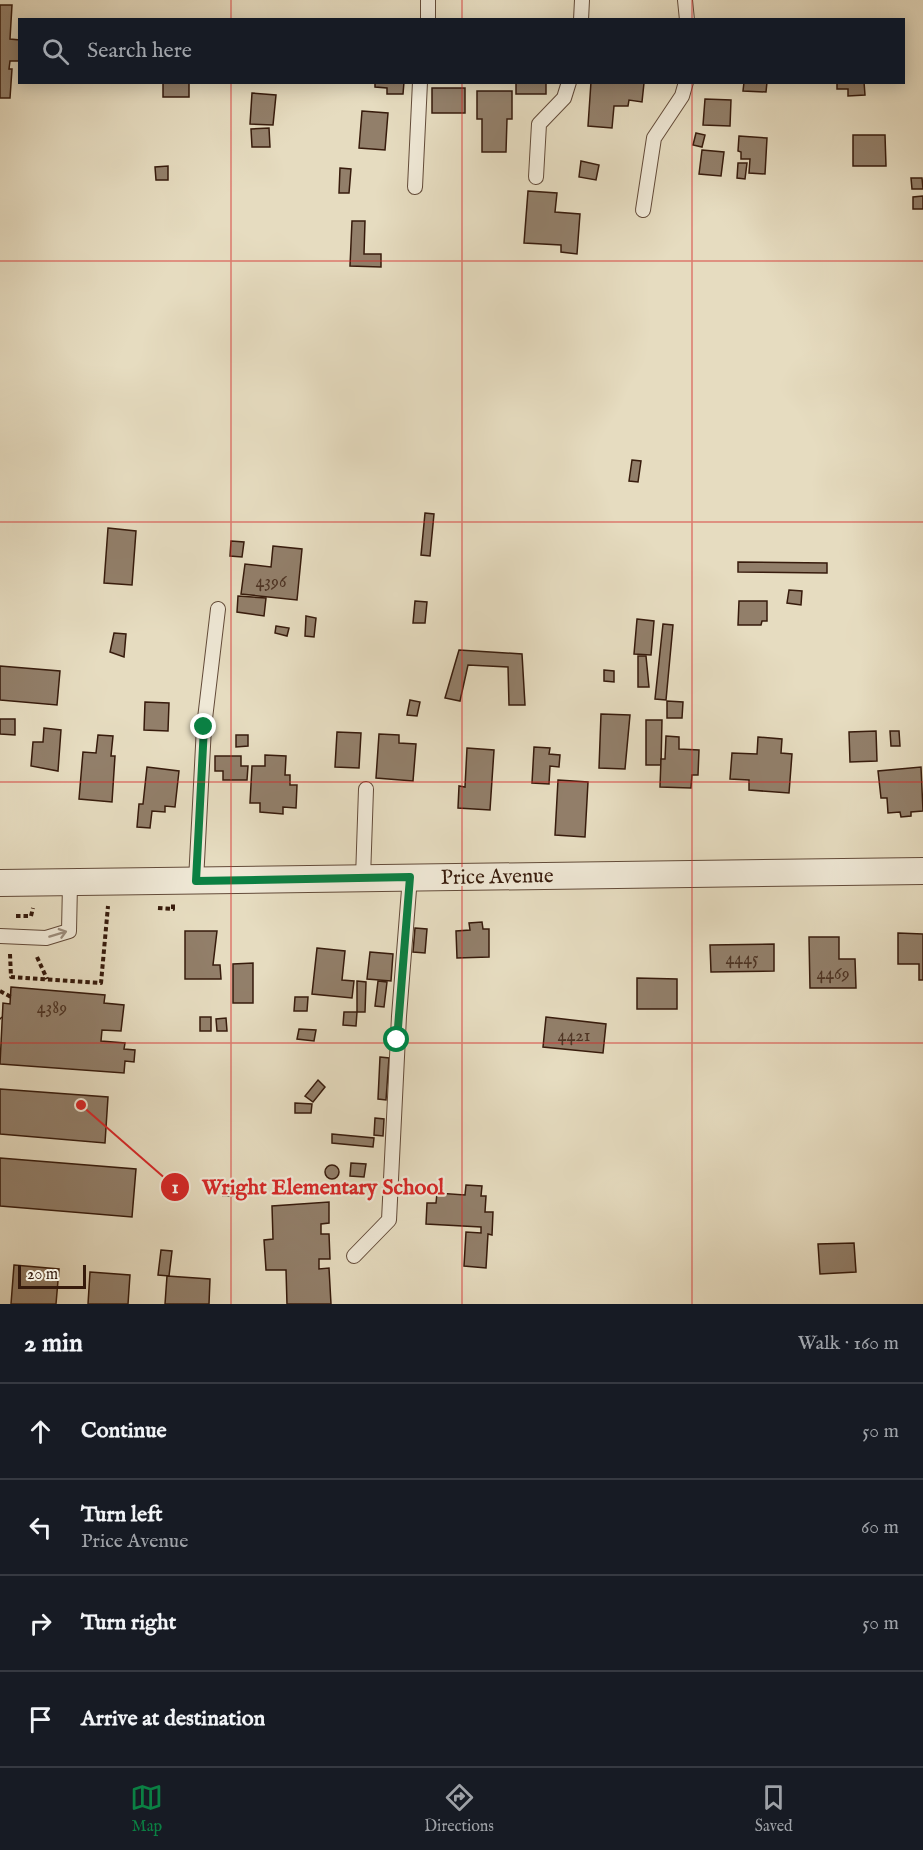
<!DOCTYPE html>
<meta charset="utf-8">
<style>
body{margin:0;font-family:"IM FELL English",serif;background:#20242c;color:#f1f3f6}
.scale{position:absolute;left:18px;bottom:15px;width:68px;box-sizing:border-box;padding-left:6px;border:3px solid #371b0c;border-top:0;font-size:16px;line-height:21px;white-space:nowrap;color:#371b0c;-webkit-text-stroke:4px #efe8d6;paint-order:stroke}
.stop{position:absolute;width:18px;height:18px;margin:-14px;border:4px solid #0b8043;border-radius:50%;background:#fff}
.stop.end{background:#0b8043;border-color:#fff;box-shadow:0 2px 6px #0008}
.list{margin:0;padding:0;list-style:none}
h2{display:flex;justify-content:space-between;align-items:center;height:78px;margin:0;padding:0 24px;font-size:26px}
h2 small{font-size:20px;font-weight:400;color:#9ea1a6}
.list li{display:grid;grid-template-columns:39px 1fr auto;gap:18px;align-items:center;box-sizing:border-box;height:96px;padding:0 24px;border-top:2px solid #363941}
.list b{display:block;font-size:22px;white-space:nowrap}
.list p{margin:0;font-size:20px;white-space:nowrap;color:#9ea1a6}
.list em{font-size:20px;font-style:normal;color:#9ea1a6}
.icon{flex:none;width:33px;height:33px;fill:none;stroke:currentColor;stroke-width:2;stroke-linecap:round;stroke-linejoin:round}
.map{position:relative;flex:none;width:923px;height:1304px;overflow:hidden}
.search{position:absolute;background:#171b24;box-shadow:0 3px 15px #0003;left:18px;right:18px;top:18px;height:66px;display:flex;align-items:center;gap:15px;box-sizing:border-box;padding:0 21px;border-radius:0px;color:#9ea1a6;font-size:22px}
.sheet{height:462px;background:#171b24}
nav{display:flex;justify-content:space-around;align-items:center;box-sizing:border-box;height:84px;border-top:2px solid #363941;background:#171b24;font-size:16px;color:#9ea1a6}
nav a{display:grid;justify-items:center;gap:3px}
nav .on{color:#0b8043}
.map>svg:first-child{display:block}
</style>
<div class="map">
<svg width="923" height="1304" viewBox="0 0 923 1304">
<rect width="100%" height="100%" fill="#e6dcc0"/>
<filter id="stains"><feTurbulence type="fractalNoise" baseFrequency=".00333" numOctaves="4"/><feColorMatrix values="0 0 0 0 .2 0 0 0 0 .09 0 0 0 0 .02 0 0 0 .5 -.17"/></filter>
<radialGradient id="worn" r=".72"><stop offset=".6" stop-color="#630" stop-opacity="0"/><stop offset="1" stop-color="#630" stop-opacity=".3"/></radialGradient>
<g fill="#927f6a" stroke="#371b0c" stroke-width="1.5">
<polygon points="0,5 12,5 10,39 20,40 20,61 10,61 9,69 12,69 10,98 0,98"/>
<polygon points="375,82 404,82 403,94 387,94 387,88 375,87"/>
<polygon points="516,82 551,82 546,83 546,94 516,94"/>
<polygon points="591,82 644,83 642,102 629,100 628,106 614,106 612,128 588,126"/>
<polygon points="744,82 767,82 766,92 743,91"/>
<polygon points="837,82 864,82 865,95 848,96 848,89 837,89"/>
<rect x="163" y="83" width="26" height="14"/>
<rect x="432" y="88" width="33" height="25"/>
<polygon points="477,91 512,91 512,119 507,119 506,152 482,152 482,119 477,119"/>
<polygon points="252,93 276,95 273,125 250,124"/>
<polygon points="705,99 731,100 730,126 703,125"/>
<polygon points="362,111 388,113 385,150 359,148"/>
<polygon points="269,128 270,147 252,147 251,129"/>
<polygon points="696,133 705,135 702,147 693,145"/>
<polygon points="853,135 885,135 886,166 853,166"/>
<polygon points="739,136 767,138 765,174 749,173 750,159 741,159 741,152 738,151"/>
<polygon points="702,150 724,152 721,176 699,174"/>
<polygon points="581,161 599,165 596,180 579,177"/>
<polygon points="738,163 747,163 745,179 737,178"/>
<polygon points="168,166 168,180 156,180 155,167"/>
<polygon points="340,168 351,169 349,193 339,193"/>
<polygon points="911,178 922,178 923,189 912,189"/>
<polygon points="528,191 557,193 555,212 580,214 577,254 561,252 561,245 524,243"/>
<polygon points="923,196 923,209 913,209 913,197"/>
<polygon points="352,221 365,221 364,254 381,254 381,267 350,266"/>
<polygon points="632,460 641,461 638,482 629,481"/>
<polygon points="425,513 434,514 430,556 421,555"/>
<polygon points="108,528 136,531 132,585 104,583"/>
<polygon points="231,541 244,542 242,557 230,556"/>
<polygon points="273,546 302,549 297,600 241,594 245,564 271,567"/>
<polygon points="738,562 827,563 827,573 738,572"/>
<polygon points="789,590 802,591 801,605 787,603"/>
<polygon points="238,596 266,598 264,616 237,612"/>
<polygon points="415,601 427,602 425,623 413,623"/>
<polygon points="739,601 767,601 767,621 762,621 761,625 738,625"/>
<polygon points="306,616 316,618 314,637 305,636"/>
<polygon points="637,619 654,621 651,655 634,654"/>
<polygon points="663,624 673,625 666,700 655,699"/>
<polygon points="276,626 289,628 287,636 275,633"/>
<polygon points="114,633 126,634 124,657 110,652"/>
<polygon points="459,650 522,654 525,705 509,705 508,667 468,665 460,701 445,698"/>
<polygon points="638,656 646,656 649,687 638,687"/>
<polygon points="0,666 60,671 57,705 0,700"/>
<polygon points="604,670 614,671 614,682 604,681"/>
<polygon points="410,700 420,702 417,716 407,715"/>
<polygon points="667,701 683,702 682,718 667,718"/>
<polygon points="145,702 169,703 168,731 144,730"/>
<polygon points="601,714 630,715 625,769 599,768"/>
<polygon points="0,719 15,719 15,735 0,734"/>
<polygon points="646,720 662,720 661,765 646,765"/>
<polygon points="44,728 61,730 58,771 31,766 33,742 43,742"/>
<polygon points="876,731 877,761 850,762 849,732"/>
<polygon points="890,731 899,731 900,746 891,746"/>
<polygon points="337,732 361,733 359,768 335,767"/>
<polygon points="379,734 399,735 399,743 416,744 413,781 376,778"/>
<polygon points="98,735 113,736 111,756 115,756 112,802 79,799 83,752 96,753"/>
<polygon points="236,735 248,735 248,746 236,747"/>
<polygon points="666,736 679,737 679,749 699,750 698,775 692,775 691,788 660,787 661,759 665,759"/>
<polygon points="758,737 782,739 781,753 792,754 789,793 749,790 749,780 730,779 732,753 757,754"/>
<polygon points="534,747 550,748 549,754 560,755 559,767 550,766 549,784 532,783"/>
<polygon points="467,748 494,750 490,810 458,808 459,786 465,787"/>
<polygon points="265,755 286,756 285,775 290,775 290,785 297,785 296,808 283,807 283,814 260,812 260,803 250,803 252,766 265,766"/>
<polygon points="215,756 241,756 241,766 248,766 247,780 223,780 223,771 215,771"/>
<polygon points="147,767 179,771 175,807 165,806 165,812 152,811 150,828 137,827 139,804 143,804"/>
<polygon points="921,767 923,811 911,812 911,816 901,817 900,812 888,813 887,798 881,798 878,771"/>
<polygon points="558,780 588,782 585,837 555,835"/>
<polygon points="482,922 483,929 489,929 489,957 457,958 456,931 470,930 469,923"/>
<polygon points="415,928 427,929 425,953 413,952"/>
<polygon points="185,931 217,931 213,965 220,965 221,979 185,979"/>
<polygon points="898,933 923,934 923,980 919,980 919,964 898,964"/>
<polygon points="809,937 839,937 839,959 855,959 856,988 810,988"/>
<polygon points="774,944 774,971 711,972 710,945"/>
<polygon points="317,948 345,951 342,980 354,981 352,998 312,994"/>
<polygon points="370,952 393,954 391,981 367,979"/>
<polygon points="253,963 253,1003 233,1003 233,964"/>
<polygon points="637,978 677,979 677,1009 637,1009"/>
<polygon points="357,981 366,982 365,1012 357,1012"/>
<polygon points="378,981 387,982 384,1007 375,1006"/>
<polygon points="11,987 105,995 104,1003 124,1005 121,1031 102,1030 101,1041 125,1043 124,1049 135,1050 134,1062 125,1061 124,1073 0,1064 3,1003 10,1004"/>
<polygon points="295,997 308,997 307,1011 294,1011"/>
<polygon points="344,1012 357,1012 356,1026 343,1025"/>
<rect x="200" y="1017" width="11" height="14"/>
<polygon points="546,1017 606,1024 603,1053 543,1047"/>
<polygon points="226,1018 227,1031 217,1031 216,1019"/>
<polygon points="299,1029 316,1030 314,1041 297,1039"/>
<polygon points="380,1057 389,1058 386,1100 378,1099"/>
<polygon points="318,1080 325,1087 313,1102 305,1096"/>
<polygon points="0,1089 108,1097 105,1143 0,1134"/>
<polygon points="295,1103 312,1104 311,1113 295,1113"/>
<polygon points="375,1118 384,1119 383,1136 374,1135"/>
<polygon points="332,1134 374,1138 373,1147 332,1143"/>
<polygon points="0,1158 136,1169 132,1217 0,1206"/>
<polygon points="351,1163 366,1164 364,1177 350,1176"/>
<circle cx="332" cy="1172" r="7"/>
<rect x="223" y="1185" width="13" height="11"/>
<polygon points="466,1185 482,1186 481,1196 486,1196 485,1212 493,1212 492,1235 488,1234 486,1268 464,1266 466,1232 481,1233 481,1227 426,1224 427,1203 436,1203 437,1193 465,1195"/>
<polygon points="329,1202 329,1223 321,1224 321,1234 329,1234 330,1259 319,1259 319,1269 329,1268 331,1304 287,1304 286,1270 266,1270 264,1240 273,1239 272,1206"/>
<polygon points="854,1243 856,1272 820,1274 818,1244"/>
<polygon points="161,1250 172,1251 169,1276 158,1275"/>
<polygon points="14,1265 59,1269 56,1304 11,1304"/>
<polygon points="90,1272 130,1275 128,1304 88,1304"/>
<polygon points="167,1276 210,1279 209,1304 165,1304"/>
</g>
<g fill="none" stroke-linecap="round" stroke-linejoin="round">
<g stroke="#634b39" stroke-width="16">
<g id="lane">
<polyline points="685,0 687,20"/>
<polyline points="428,20 428,0"/>
<polyline points="581,20 582,0"/>
<polyline points="536,177 539,124 564,98 569,82"/>
<polyline points="415,187 420,82"/>
<polyline points="643,210 654,138 682,96 686,82"/>
<polyline points="363,878 366,789"/>
<polyline points="196,881 204,727 218,609"/>
<polyline points="0,936 46,938 69,931 70,884"/>
<polyline points="354,1256 389,1220 399,1016 410,877"/>
</g>
</g>
<g stroke="#634b39" stroke-width="28">
<polyline id="street" points="0,883 923,871"/>
</g>
<g stroke="#371b0c" stroke-width="4" stroke-dasharray="4.5 3" stroke-linecap="butt">
<polyline points="158,908 173,909 173,903"/>
<polyline points="16,916 31,916 33,908"/>
<polyline points="10,954 11,977 101,983 108,906"/>
<polyline points="37,957 47,979"/>
<polyline points="0,991 11,997"/>
<polyline points="0,1018 1,1019"/>
</g>
<use href="#lane" stroke="#efe8d6" stroke-width="14"/>
<use href="#street" stroke="#efe8d6" stroke-width="26"/>
</g>
<defs><path id="oneway-shaft" d="M-6 0H5M1.5-3L5.5 0L1.5 3" fill="none" stroke-width="1.6" stroke-linecap="round" stroke-linejoin="round" transform="scale(1.5)"/></defs>
<use stroke="#9c8c7b" href="#oneway-shaft" transform="translate(58 934) rotate(-17)"/>
<g fill="none" stroke-linecap="round" stroke-linejoin="round">
<polyline stroke="#0b8043" stroke-width="8" points="204,727 196,881 410,877 397,1040"/>
</g>
<path fill="none" stroke="#d62828" stroke-width="1.5" stroke-opacity="0.55" d="M 231,0 L 231,20M 462,0 L 462,20M 692,0 L 692,20M 231,82 L 231,1304M 462,82 L 462,1304M 692,82 L 692,1304M 0,261 L 923,261M 0,522 L 923,522M 0,782 L 923,782M 0,1043 L 923,1043"/>
<g text-anchor="middle" stroke-width="4.5" stroke-linejoin="round" paint-order="stroke">
<g font-size="18" fill="#4e3424">
<text x="271" y="587">4396</text>
<text x="742" y="964">4445</text>
<text x="833" y="979">4469</text>
<text x="52" y="1013">4389</text>
<text x="574" y="1041">4421</text>
</g>
<g font-size="21" fill="#371b0c" stroke="#efe8d6">
<text transform="translate(497 876) rotate(-1)" y="7">Price Avenue</text>
</g>
</g>
<path fill="none" stroke="#d62828" stroke-width="2" d="M81 1105L175 1187"/>
<g fill="#d62828" stroke="#efe8d6" stroke-width="2">
<circle cx="81" cy="1105" r="6"/>
<circle cx="175" cy="1187" r="15"/>
</g>
<g font-size="18" text-anchor="middle" font-weight="bold" fill="#fff">
<text x="175" y="1193">1</text>
</g>
<g font-size="22" text-anchor="middle" font-weight="bold" fill="#d62828" stroke="#efe8d6" stroke-width="4.5" stroke-linejoin="round" paint-order="stroke">
<text x="323" y="1194">Wright Elementary School</text>
</g>
<rect width="100%" height="100%" filter="url(#stains)"/>
<rect width="100%" height="100%" fill="url(#worn)"/>
</svg>
<div class="scale">20 m</div>
<div class="stop" style="left:397px;top:1040px"></div>
<div class="stop end" style="left:204px;top:727px"></div>
<div class="search"><svg class="icon" aria-label="search" viewBox="0 0 24 24"><circle cx="10" cy="10" r="6"/><path d="M15 15l6 6"/></svg>Search here</div>
</div>
<section class="sheet">
<h2>2 min<small>Walk · 160 m</small></h2>
<ul class="list">
<li><svg class="icon" aria-label="ahead" viewBox="0 0 24 24"><path d="M12 20V5M6 11l6-6 6 6"/></svg><div><b>Continue</b></div><em>50 m</em></li>
<li><svg class="icon" aria-label="left" viewBox="0 0 24 24"><path d="M17 20v-9H6M10 6l-5 5 5 5"/></svg><div><b>Turn left</b><p>Price Avenue</p></div><em>60 m</em></li>
<li><svg class="icon" aria-label="right" viewBox="0 0 24 24"><path d="M7 20v-9h11M14 6l5 5-5 5"/></svg><div><b>Turn right</b></div><em>50 m</em></li>
<li><svg class="icon" aria-label="arrive" viewBox="0 0 24 24"><path d="M6 21V4h12l-3 4 3 4H6"/></svg><div><b>Arrive at destination</b></div></li>
</ul>
</section>
<nav>
<a class="on"><svg class="icon" aria-label="map" viewBox="0 0 24 24"><path d="M3 6l6-2 6 2 6-2v14l-6 2-6-2-6 2zM9 4v14M15 6v14"/></svg>Map</a>
<a><svg class="icon" aria-label="directions" viewBox="0 0 24 24"><path d="M12 3l9 9-9 9-9-9zM9 14v-3h6M13 9l2 2-2 2"/></svg>Directions</a>
<a><svg class="icon" aria-label="saved" viewBox="0 0 24 24"><path d="M7 4h10v16l-5-4-5 4z"/></svg>Saved</a>
</nav>
